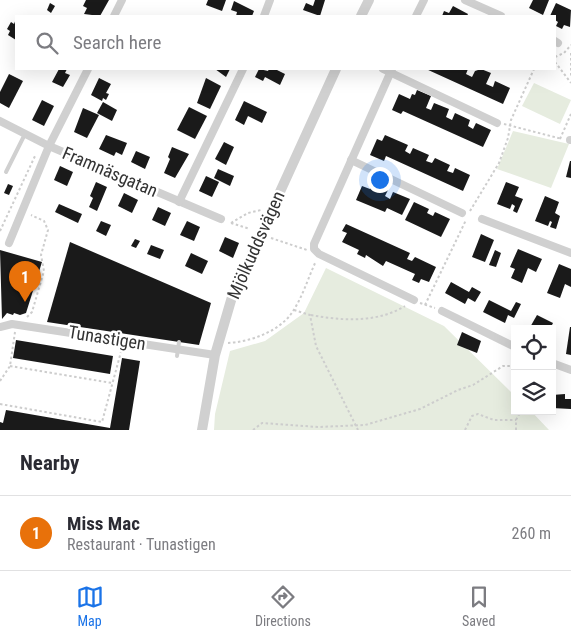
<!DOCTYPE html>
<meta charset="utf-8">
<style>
body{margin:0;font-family:"Roboto Condensed",sans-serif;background:#f2f2f3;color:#2b2b33}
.controls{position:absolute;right:15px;bottom:15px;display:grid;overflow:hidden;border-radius:0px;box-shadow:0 5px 20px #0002}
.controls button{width:45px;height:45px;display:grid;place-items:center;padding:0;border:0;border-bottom:1px solid #e1e1e2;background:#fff;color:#2b2b33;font:25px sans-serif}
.you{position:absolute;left:379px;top:179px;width:18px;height:18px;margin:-12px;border:4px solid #fff;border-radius:50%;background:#1a73e8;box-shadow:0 0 0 8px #1a73e833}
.badge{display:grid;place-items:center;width:32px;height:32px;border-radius:50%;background:#1a73e8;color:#fff;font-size:16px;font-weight:700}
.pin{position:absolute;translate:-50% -41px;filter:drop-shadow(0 1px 2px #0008)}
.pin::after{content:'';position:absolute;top:26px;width:18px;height:15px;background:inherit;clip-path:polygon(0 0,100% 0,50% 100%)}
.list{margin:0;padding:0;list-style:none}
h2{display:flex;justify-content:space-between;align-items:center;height:65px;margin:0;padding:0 20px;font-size:21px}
h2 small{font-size:16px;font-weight:400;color:#7c7c81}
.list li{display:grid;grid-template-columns:32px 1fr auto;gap:15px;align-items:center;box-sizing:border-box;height:75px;padding:0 20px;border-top:1px solid #e1e1e2}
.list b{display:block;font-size:19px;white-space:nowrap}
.list p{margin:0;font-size:16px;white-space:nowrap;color:#7c7c81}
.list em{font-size:16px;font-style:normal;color:#7c7c81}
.icon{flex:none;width:28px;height:28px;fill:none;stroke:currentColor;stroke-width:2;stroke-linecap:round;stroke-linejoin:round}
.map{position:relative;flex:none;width:571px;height:430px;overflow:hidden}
.search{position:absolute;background:#fff;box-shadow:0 5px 20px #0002;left:15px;right:15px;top:15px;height:55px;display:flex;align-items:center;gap:12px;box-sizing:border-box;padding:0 18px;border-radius:0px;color:#7c7c81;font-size:19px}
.sheet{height:140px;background:#fff}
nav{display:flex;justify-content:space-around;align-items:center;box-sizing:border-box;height:70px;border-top:1px solid #e1e1e2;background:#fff;font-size:14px;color:#7c7c81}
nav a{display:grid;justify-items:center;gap:2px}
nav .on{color:#1a73e8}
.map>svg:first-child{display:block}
</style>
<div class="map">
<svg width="571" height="430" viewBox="0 0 571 430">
<rect width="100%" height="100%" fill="#fff"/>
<g fill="#e6ecdf">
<polygon points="534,83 571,100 560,124 522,106"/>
<polygon points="513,131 569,144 551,188 497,169"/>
<polygon points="326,268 444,326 515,396 515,411 531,411 549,430 214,430 215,414 230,351 265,341 304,313"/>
</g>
<g fill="#1a1a1a">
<polygon points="86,0 109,0 100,16 84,14 87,8 83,6"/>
<polygon points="208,0 226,0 222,11 206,5"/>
<polygon points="315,0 325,0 320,16 303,10 306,3 313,6"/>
<polygon points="533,0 549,0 543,15 529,8"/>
<polygon points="234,1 254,11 252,16 236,16 237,12 231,10"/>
<polygon points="50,3 55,6 51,13 47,10"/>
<polygon points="556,3 571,10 570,27 564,25 562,29 556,26 558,22 555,20 555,16 550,16"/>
<polygon points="453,6 468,14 467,16 442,16 444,11 449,13"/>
<polygon points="16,19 16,40 8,35 10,31 7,29 11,22 14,24"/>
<polygon points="59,69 67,69 65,73 70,75 63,87 52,82"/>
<polygon points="215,69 230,69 226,77"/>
<polygon points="259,69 268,71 269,69 275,69 285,74 280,85 265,77 263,81 255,77"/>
<polygon points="426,69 468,69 466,74 472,77 475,71 481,69 491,73 486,84 493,87 495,81 510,88 503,104"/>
<polygon points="9,74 23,81 9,108 0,103 0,92"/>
<polygon points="99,78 111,84 106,93 109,94 106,100 103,98 102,101 91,95"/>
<polygon points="206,78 221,86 210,109 197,103"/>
<polygon points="417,90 431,96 426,108 431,110 434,103 449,109 446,117 452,120 455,113 470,120 468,126 473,129 476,123 491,130 483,147 403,111 401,114 392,110 399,94 410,99 412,94 415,95"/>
<polygon points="42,100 54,106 44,126 32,120"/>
<polygon points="244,101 267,112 262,123 248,116 244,125 235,120"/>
<polygon points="103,102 117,110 112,121 97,113"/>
<polygon points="189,107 207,116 195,139 177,130"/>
<polygon points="83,108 99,115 87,138 74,132"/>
<polygon points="106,135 127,143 122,155 116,152 114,156 99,149"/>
<polygon points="385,135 408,145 405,151 410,154 413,148 429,155 426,161 432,163 435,158 450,165 447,171 453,173 455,168 470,175 463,191 386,156 384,161 370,155 377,139 382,141"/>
<polygon points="224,142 234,147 226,165 215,159"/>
<polygon points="172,147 189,154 175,178 164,173 170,159 168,157"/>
<polygon points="136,151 150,157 145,169 131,162"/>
<polygon points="570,161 571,161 571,178 566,177"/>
<polygon points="60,166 73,172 67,186 54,180"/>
<polygon points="218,169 234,176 230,186 214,178"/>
<polygon points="206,176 219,182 212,197 199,191"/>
<polygon points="96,182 107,187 97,211 89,207 93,198 90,196"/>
<polygon points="506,182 519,187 515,196 523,199 517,213 513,211 515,206 512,204 510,209 497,204"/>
<polygon points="8,184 13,186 9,195 4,193"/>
<polygon points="372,184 388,190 385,196 390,199 393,192 410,199 402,215 387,208 385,212 356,200 362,186 370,189"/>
<polygon points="124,193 138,200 132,213 118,206"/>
<polygon points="545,196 559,202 555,213 560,216 556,229 550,227 552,222 550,221 548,226 535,221"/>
<polygon points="414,202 429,209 427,213 433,216 435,212 450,219 441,237 405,220"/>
<polygon points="59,204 82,214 78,223 55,212"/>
<polygon points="158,207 171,213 165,226 152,220"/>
<polygon points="101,221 111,225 106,236 96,231"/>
<polygon points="187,221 200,227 194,241 180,235"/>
<polygon points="346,224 410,253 407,259 412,261 415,257 436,267 429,282 421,279 419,283 412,280 415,274 386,261 383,266 366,255 365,258 357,254 359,250 342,242 347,233 342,231"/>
<polygon points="481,234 494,240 485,262 472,257"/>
<polygon points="225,237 239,243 233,258 219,251"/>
<polygon points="135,239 140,241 136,248 131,246"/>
<polygon points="70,242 211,303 199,345 47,322"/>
<polygon points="151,245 164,250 160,259 147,254"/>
<polygon points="518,249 542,259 536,272 528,268 522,283 511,278 515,269 510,267"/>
<polygon points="0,250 42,262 26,313 20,315 14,313 13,315 7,313 2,319"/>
<polygon points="495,250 501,253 496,267 489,265"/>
<polygon points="191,253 208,261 202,274 185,266"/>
<polygon points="559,264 571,269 571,287 565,284 560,298 547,293"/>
<polygon points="451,282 469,292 472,287 481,292 475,302 468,298 465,304 445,293"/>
<polygon points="489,300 511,311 516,302 521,304 514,318 508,315 505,323 483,312"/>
<polygon points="537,315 553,323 550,329 529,329"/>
<polygon points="570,327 571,327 571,355 566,354"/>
<polygon points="462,332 481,341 477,353 457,345"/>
<polygon points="16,340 113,356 110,374 13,358"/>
<polygon points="122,358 140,361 129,430 0,430 0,422 3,423 6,410 110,428"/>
<polygon points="565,394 565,399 571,399 571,409 552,408 552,395"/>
</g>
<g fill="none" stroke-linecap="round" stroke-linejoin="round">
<g stroke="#cdcdcd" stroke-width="2" stroke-dasharray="2.5 2.5" stroke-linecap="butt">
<polyline points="571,53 571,77"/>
<polyline points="555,57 564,53 571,45"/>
<polyline points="555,62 571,83"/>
<polyline points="504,124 562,139"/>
<polyline points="560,139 571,114"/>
<polyline points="470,211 499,163 508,138 511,120 534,69"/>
<polyline points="231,223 248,213 261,210"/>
<polyline points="231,223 250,229"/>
<polyline points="0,231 35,156"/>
<polyline points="271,238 307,250"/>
<polyline points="420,303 435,308"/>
<polyline points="425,305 466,220"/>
<polyline points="294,310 310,315 316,346 358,430"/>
<path d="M 311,315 C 342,321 377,323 405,306"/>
<polyline points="27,317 32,312 44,271 41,255 48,230 44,221 31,215"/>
<path d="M 228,343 C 249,342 278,332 291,314 C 302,299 308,278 316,261"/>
<polyline points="10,366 112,383"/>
<polyline points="0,381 10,366 15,332"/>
<polyline points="0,404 102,422 122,348"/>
<polyline points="253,430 262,423 318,427 365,425 420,409 458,390 473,385 503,366 515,366"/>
<polyline points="465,430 472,416 478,414 494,420 516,420"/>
<polyline points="516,430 516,420 521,411"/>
</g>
<g stroke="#d0d0d0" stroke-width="4">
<polyline points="6,172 25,134"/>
<polyline points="177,356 179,342"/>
</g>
<g stroke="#d0d0d0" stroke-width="8">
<polyline points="465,0 501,16"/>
<polyline points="114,16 122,0"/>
<polyline points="264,16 270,0"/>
<polyline points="416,16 424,0"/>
<polyline points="555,41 558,43"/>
<polyline points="383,69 497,123"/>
<polyline points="392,69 314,244 314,249 319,254 414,300"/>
<polyline points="0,121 49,146 221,219"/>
<polyline points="570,140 571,140"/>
<polyline points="351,160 462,213"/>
<polyline points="179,202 243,69"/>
<polyline points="482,219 571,253"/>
<polyline points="9,243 49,146 88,69"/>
<polyline points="442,311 515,347"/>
<polyline points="0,327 12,324 215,355"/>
<polyline points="552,363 571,370"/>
</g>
<g stroke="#d0d0d0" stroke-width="10">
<polyline points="361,16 369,0"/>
<polyline points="202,430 215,355 232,297 336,69"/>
</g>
</g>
<g text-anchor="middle" stroke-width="5" stroke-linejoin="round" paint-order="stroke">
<g font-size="18" fill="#333" stroke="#fff">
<text transform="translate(110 172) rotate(23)" y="6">Framnäsgatan</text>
<text transform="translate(256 245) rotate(-66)" y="6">Mjölkuddsvägen</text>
<text transform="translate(107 338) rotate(9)" y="6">Tunastigen</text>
</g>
</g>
</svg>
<div class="controls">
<button><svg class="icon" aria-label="locate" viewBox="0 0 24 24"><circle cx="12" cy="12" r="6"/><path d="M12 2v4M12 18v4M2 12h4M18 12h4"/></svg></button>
<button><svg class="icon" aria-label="layers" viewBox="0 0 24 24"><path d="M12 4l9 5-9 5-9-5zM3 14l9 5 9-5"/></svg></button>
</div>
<div class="you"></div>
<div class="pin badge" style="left:25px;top:302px;background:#e8710a">1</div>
<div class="search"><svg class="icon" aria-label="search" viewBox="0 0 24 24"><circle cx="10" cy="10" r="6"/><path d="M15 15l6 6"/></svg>Search here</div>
</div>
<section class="sheet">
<h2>Nearby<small></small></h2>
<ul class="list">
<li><span class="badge" style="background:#e8710a">1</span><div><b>Miss Mac</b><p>Restaurant · Tunastigen</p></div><em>260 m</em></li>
</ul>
</section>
<nav>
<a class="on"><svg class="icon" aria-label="map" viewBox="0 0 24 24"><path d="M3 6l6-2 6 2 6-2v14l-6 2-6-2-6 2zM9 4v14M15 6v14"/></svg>Map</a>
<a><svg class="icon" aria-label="directions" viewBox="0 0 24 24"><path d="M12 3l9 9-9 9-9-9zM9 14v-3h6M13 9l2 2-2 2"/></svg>Directions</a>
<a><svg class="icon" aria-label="saved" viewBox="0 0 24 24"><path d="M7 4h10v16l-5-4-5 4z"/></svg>Saved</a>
</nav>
